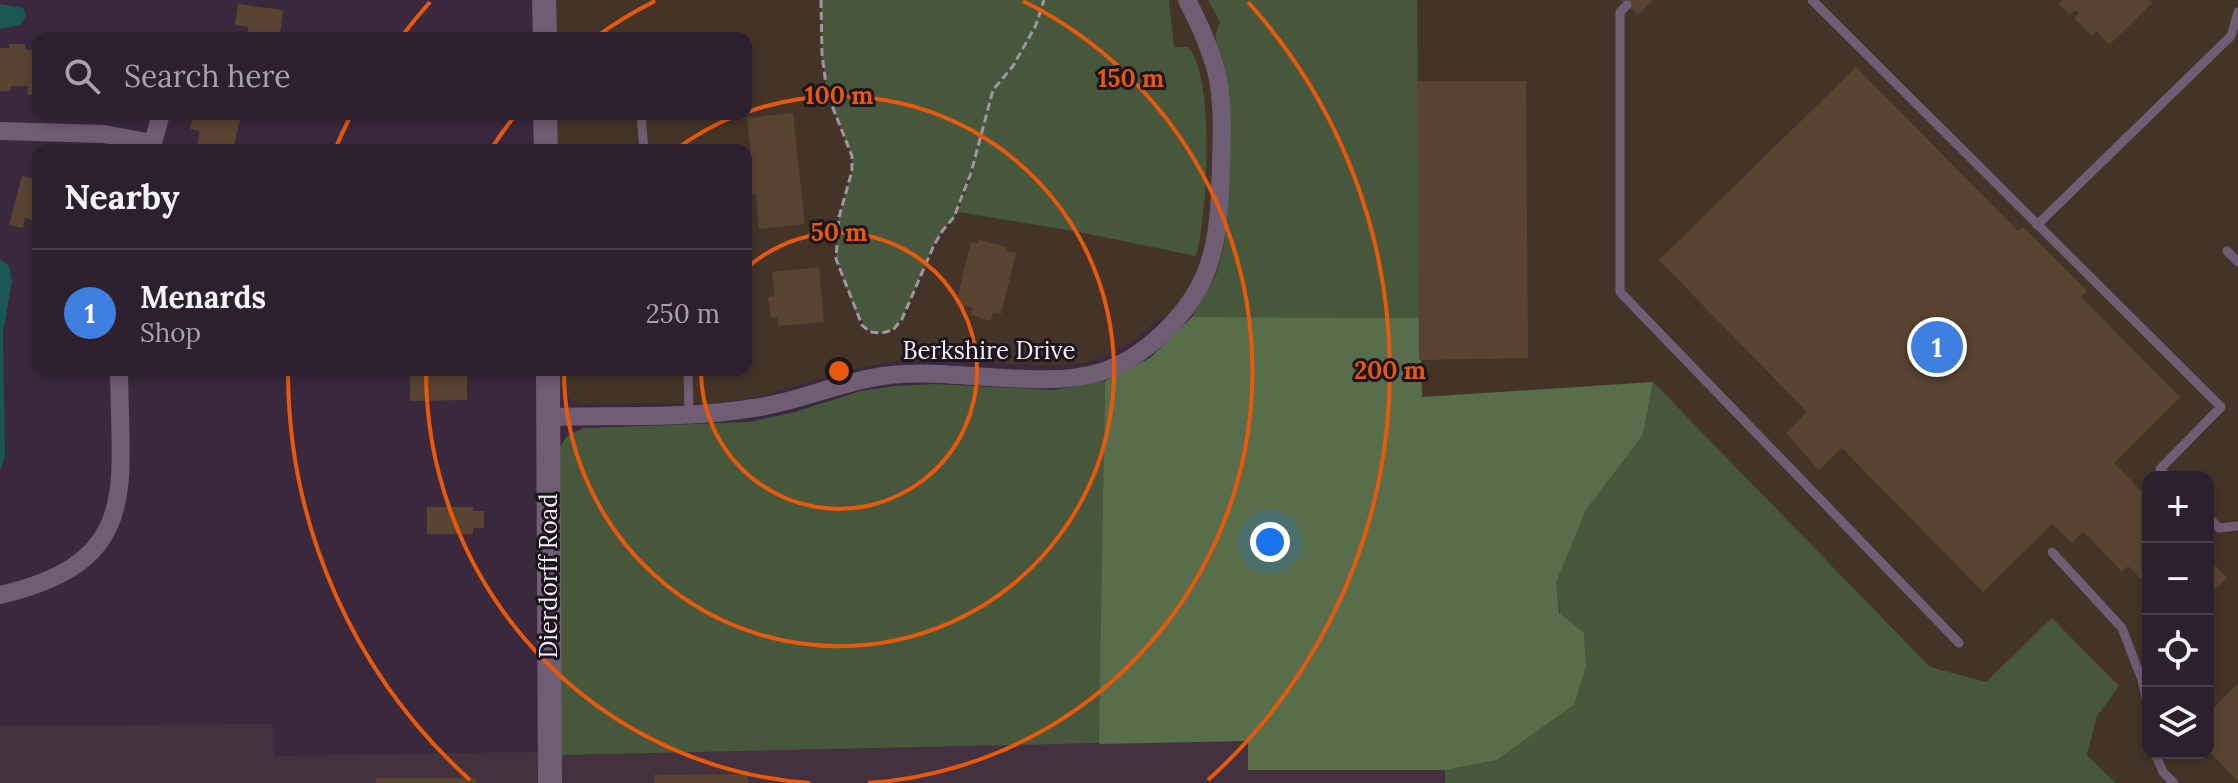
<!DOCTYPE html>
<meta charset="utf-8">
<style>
body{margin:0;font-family:Lora,serif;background:#382c3a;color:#f1f3f6}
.controls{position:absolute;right:24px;bottom:24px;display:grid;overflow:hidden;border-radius:16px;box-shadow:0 4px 12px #0003}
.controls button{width:72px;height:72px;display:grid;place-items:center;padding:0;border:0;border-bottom:2px solid #483d4a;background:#2c1f2e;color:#f1f3f6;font:40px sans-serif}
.you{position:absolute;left:1270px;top:542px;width:28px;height:28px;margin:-20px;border:6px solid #fff;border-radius:50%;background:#1a73e8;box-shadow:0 0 0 12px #1a73e833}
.badge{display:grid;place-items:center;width:52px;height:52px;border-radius:50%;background:#f591d2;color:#fff;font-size:26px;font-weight:700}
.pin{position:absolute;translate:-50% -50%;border:4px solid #fff;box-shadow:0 2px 8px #0006}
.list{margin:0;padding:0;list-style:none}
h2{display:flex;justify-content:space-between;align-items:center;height:104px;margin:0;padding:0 32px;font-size:34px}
h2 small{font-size:26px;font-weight:400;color:#a6a2aa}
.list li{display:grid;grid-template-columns:52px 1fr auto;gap:24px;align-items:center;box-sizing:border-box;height:128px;padding:0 32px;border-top:2px solid #483d4a}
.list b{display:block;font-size:30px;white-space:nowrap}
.list p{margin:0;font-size:26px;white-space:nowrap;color:#a6a2aa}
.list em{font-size:26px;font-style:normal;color:#a6a2aa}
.icon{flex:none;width:44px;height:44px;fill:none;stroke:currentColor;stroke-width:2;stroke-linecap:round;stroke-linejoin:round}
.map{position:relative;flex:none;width:2238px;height:783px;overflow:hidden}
.search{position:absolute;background:#2c1f2e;box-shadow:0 4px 12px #0003;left:32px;top:32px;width:720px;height:88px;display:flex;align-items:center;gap:20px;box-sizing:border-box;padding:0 28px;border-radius:16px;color:#a6a2aa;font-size:30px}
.panel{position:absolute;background:#2c1f2e;box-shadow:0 4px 12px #0003;left:32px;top:144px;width:720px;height:232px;border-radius:16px}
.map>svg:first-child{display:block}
</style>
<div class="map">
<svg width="2238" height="783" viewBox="0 0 2238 783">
<rect width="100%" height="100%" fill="#3a293d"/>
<path fill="#443428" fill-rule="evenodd" d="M 553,0 L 2238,0 L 2238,783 L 2116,783 L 2087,755 L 2097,716 L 1930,667 L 1653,383 L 1421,397 L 1419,318 L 1160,317 L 1137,339 L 1112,353 L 1085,363 L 1057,366 L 931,360 L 897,361 L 855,369 L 762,396 L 717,403 L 582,404 L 570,399 L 558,384 L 557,370 L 746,370 L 746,150 L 554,150 L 554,114 L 746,114 L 746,38 L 553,38 ZM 2148,477 L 2208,477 L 2208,753 L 2148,753 Z"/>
<polygon fill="#43323d" points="273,724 274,756 1248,741 1249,770 1445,770 1445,783 0,783 0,726"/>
<g fill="#46573b">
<path d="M 821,0 L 1044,0 L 1043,4 L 1045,0 L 1169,0 L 1174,47 L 1187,47 C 1216,70 1207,221 1196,256 L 1079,232 L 958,212 L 973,173 L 973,159 L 971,173 L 954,217 L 943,230 L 934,245 L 902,319 L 893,330 L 882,333 L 870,332 L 856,313 L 836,259 L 839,217 L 852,171 L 852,156 L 827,93 L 822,54 Z"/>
<polygon points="1208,0 1417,0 1420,318 1192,317 1216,275 1223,251 1227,219 1230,153 1224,66 1215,36 1220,22"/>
<polygon points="1105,381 1101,743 560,755 559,448 567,436 583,428 749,422 795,412 861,391 894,386 935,384 1054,390"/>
<polygon points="1653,382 1930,667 1986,682 2052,618 2119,686 2097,716 2087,755 2116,783 1445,783 1445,770 1497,760 1574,705 1555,582 1586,510 1643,435"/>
</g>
<polygon fill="#586e4b" points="1192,317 1420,318 1422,397 1653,382 1643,435 1586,510 1556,582 1559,613 1584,633 1586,666 1574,705 1497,760 1445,770 1248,770 1248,741 1099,744 1105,381 1150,358"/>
<g fill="#1b5657">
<polygon points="0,4 23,8 26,17 20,25 0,29"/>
<polygon points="0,259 9,266 12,281 3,332 5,456 0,471"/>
</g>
<g fill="#594432">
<polygon points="1622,0 1653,0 1638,15"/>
<polygon points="2063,0 2149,0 2152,3 2109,45 2097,31 2092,36 2074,18 2079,14 2075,10 2070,15 2059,4"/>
<polygon points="238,4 283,10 280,34 286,35 286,38 247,38 248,27 235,25"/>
<polygon points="9,44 25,44 25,50 38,50 38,95 27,95 28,86 11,86 11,91 0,91 0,48 9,48"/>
<polygon points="1856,67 2018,231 2023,227 2087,291 2081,297 2180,397 2114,463 2148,498 2148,586 2128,566 2122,572 2083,531 2072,543 2052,524 1983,592 1842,448 1819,470 1786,433 1807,412 1659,260"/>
<polygon points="1417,81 1526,81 1528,358 1419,360"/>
<polygon points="793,113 805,224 759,229 756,194 750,195 748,184 746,184 746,154 751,154 747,118"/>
<polygon points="193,114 219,114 240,119 233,150 196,150 200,131 190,129"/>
<polygon points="22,176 38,180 38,222 25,218 23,228 9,225"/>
<polygon points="979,240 1007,247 1006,251 1016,253 1001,314 993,312 991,321 971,315 973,308 956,304 971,242 978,244"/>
<polygon points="819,267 824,322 778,326 777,317 771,318 768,297 775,296 772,272"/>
<polygon points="439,370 467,370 467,400 410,401 410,375 439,374"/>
<polygon points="427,507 473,507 473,511 484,511 484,528 473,528 473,534 427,534"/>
<polygon points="2208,559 2227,578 2208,596"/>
<polygon points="2238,684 2238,781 2208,750 2208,713"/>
<polygon points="748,774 748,783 654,783 654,775"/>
<rect x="376" y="778" width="100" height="5"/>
</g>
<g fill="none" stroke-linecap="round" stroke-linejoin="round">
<polyline stroke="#a294a4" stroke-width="3" stroke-dasharray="8 4" stroke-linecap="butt" points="821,0 822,54 827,93 852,156 852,171 839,217 836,259 862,325 870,332 882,333 893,330 902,319 934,245 943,230 954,217 971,173 993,90 1013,66 1036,25 1044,0"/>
<g stroke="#6f5d73" stroke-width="9">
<polyline points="1812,0 2221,407 2160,469 2168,477"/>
<polyline points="1627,5 1620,12 1620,292 1959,643"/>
<polyline points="641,114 644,150"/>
<polyline points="2037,225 2231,36 2238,12"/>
<polyline points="2227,251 2238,262"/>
<polyline points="688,370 689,414"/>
<polyline points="2208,517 2219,528 2238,526"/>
<polyline points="2052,552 2122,628 2142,680 2148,706"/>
<polyline points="2155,753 2163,772 2174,783"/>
</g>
<g stroke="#6f5d73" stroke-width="18">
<polyline points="0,131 104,134 152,143"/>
<polyline points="151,150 161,114"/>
<path d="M 548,417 C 616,415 687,419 754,408 C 798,402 839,382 883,376 C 951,366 1039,391 1101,372 C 1123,365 1145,350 1162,334 C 1217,283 1219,235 1221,163 C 1222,136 1223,106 1218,79 C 1212,51 1200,25 1187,0"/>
<path d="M 0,595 C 142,562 120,490 119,370"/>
</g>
<g stroke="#6f5d73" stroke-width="24">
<polyline points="544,0 545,38"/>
<polyline points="545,114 546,150"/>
<polyline points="548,370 550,783"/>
</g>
</g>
<g fill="none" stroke="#e8590c" stroke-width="4">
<path d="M747 268A138 138 0 1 1 701 371"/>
<path d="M675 150A275 275 0 0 1 740 114M747 112A275 275 0 1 1 564 371"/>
<path d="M810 783A413 413 0 0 1 426 371M491 149A413 413 0 0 1 514 117M596 37A413 413 0 0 1 655 1M1023 1A413 413 0 0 1 868 783"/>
<path d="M470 780A551 551 0 0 1 288 371M336 147A551 551 0 0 1 350 117M402 36A551 551 0 0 1 430 2M1248 2A551 551 0 0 1 1208 780"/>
</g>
<g text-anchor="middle" stroke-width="6" stroke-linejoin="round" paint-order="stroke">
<g font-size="24" fill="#f8edf9" stroke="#1d151e">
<text x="989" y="359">Berkshire Drive</text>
<text transform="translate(549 576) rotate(-90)" y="8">Dierdorff Road</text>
</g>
</g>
<circle cx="839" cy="371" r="12" fill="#e8590c" stroke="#1d151e" stroke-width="4"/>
<g font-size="24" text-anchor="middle" font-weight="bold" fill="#e8590c" stroke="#1d151e" stroke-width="6" stroke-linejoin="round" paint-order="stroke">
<text x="1131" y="87">150 m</text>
<text x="839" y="104">100 m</text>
<text x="839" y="241">50 m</text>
<text x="1390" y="379">200 m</text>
</g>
</svg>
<div class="controls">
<button>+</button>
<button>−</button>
<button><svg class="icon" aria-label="locate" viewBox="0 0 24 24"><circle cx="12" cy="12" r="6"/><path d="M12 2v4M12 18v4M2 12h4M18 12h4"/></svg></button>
<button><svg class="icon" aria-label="layers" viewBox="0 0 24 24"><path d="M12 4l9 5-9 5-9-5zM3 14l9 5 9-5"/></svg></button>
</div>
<div class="you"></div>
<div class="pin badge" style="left:1937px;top:347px;background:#3f7fe0">1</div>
<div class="search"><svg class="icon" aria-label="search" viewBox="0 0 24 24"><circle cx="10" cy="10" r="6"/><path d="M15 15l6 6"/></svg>Search here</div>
<section class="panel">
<h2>Nearby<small></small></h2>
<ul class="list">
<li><span class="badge" style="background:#3f7fe0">1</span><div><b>Menards</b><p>Shop</p></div><em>250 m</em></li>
</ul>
</section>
</div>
